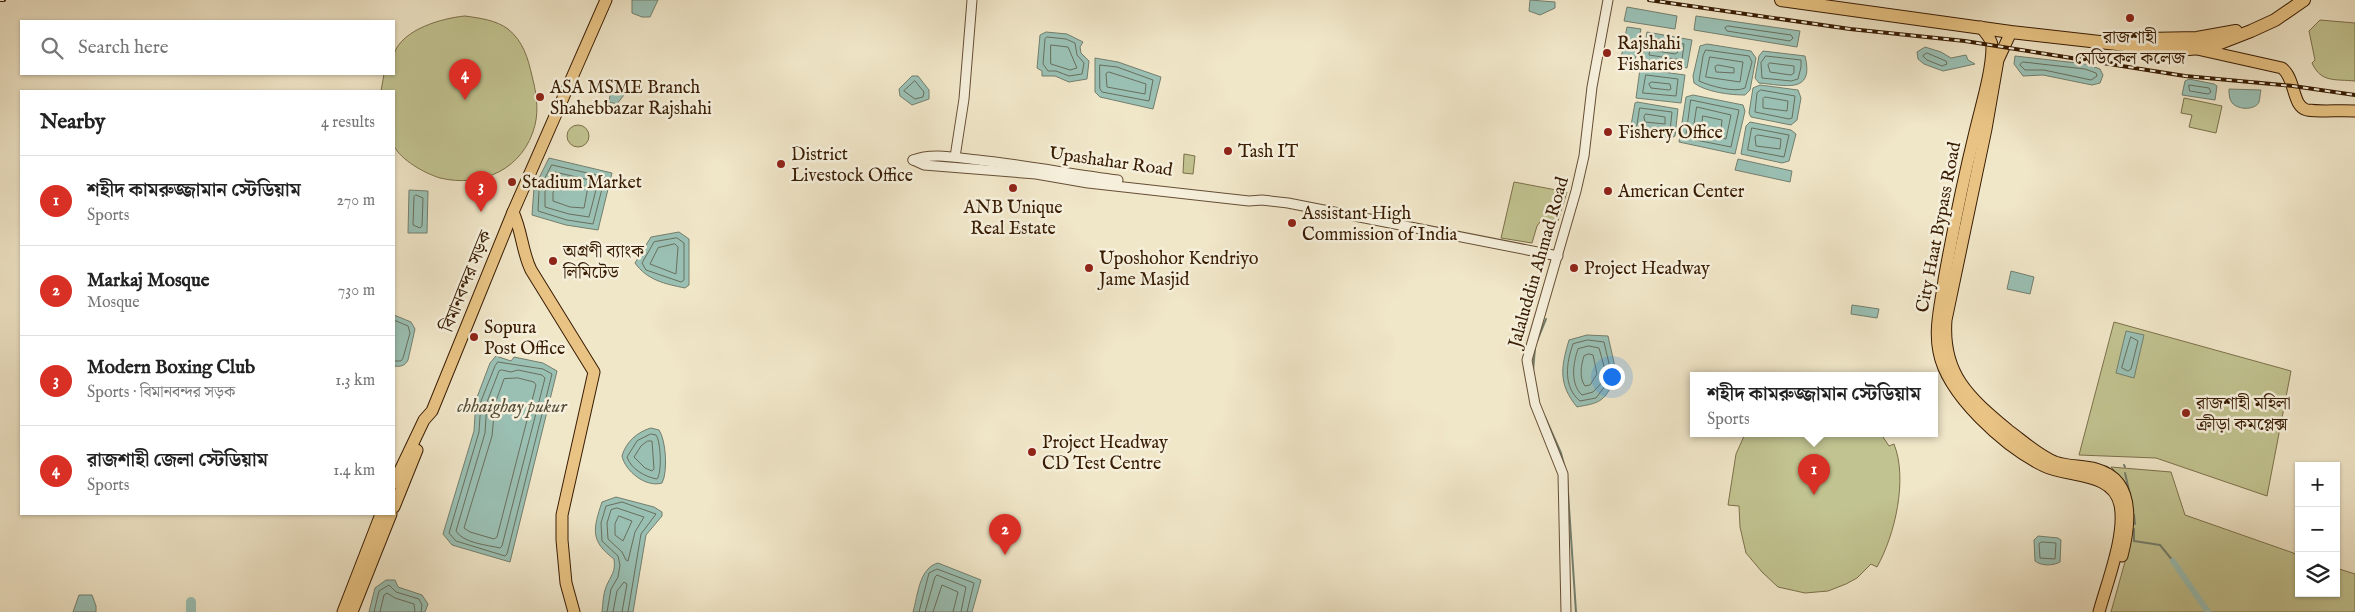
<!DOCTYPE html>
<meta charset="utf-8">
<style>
body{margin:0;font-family:"IM FELL English","Noto Serif Bengali",serif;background:#f6f6f6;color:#222}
.controls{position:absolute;right:15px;bottom:15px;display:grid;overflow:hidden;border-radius:0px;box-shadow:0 1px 4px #0004}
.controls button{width:45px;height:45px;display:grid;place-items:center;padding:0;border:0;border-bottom:1px solid #e0e0e0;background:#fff;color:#222;font:25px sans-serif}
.you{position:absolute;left:1611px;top:376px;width:18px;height:18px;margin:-12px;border:4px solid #fff;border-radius:50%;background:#1a73e8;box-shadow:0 0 0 8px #1a73e833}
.badge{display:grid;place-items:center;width:32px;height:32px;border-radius:50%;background:#d93025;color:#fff;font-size:16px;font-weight:700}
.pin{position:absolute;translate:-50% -41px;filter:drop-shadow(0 1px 2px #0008)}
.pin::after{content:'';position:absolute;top:26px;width:18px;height:15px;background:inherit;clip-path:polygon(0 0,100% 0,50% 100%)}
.popup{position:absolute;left:1690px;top:372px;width:248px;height:65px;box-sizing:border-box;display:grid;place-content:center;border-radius:0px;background:#fff;filter:drop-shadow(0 1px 4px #0005);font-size:16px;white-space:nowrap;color:#767676}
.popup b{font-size:19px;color:#222}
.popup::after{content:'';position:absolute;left:50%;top:100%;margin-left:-10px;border:10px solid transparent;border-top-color:#fff}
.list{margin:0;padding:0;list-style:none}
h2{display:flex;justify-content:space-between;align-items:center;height:65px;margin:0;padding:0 20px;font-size:21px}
h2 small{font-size:16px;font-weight:400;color:#767676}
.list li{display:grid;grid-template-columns:32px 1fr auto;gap:15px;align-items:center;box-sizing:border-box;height:90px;padding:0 20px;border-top:1px solid #e0e0e0}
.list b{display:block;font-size:19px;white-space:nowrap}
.list p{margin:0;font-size:16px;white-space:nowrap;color:#767676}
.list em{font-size:16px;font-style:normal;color:#767676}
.icon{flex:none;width:28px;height:28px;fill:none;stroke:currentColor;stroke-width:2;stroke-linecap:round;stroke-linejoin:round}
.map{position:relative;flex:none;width:2355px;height:612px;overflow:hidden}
.search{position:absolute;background:#fff;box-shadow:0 1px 4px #0004;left:20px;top:20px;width:375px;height:55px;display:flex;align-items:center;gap:12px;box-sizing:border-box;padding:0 18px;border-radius:0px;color:#767676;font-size:19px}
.panel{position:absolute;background:#fff;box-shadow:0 1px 4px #0004;left:20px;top:90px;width:375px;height:425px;border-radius:0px}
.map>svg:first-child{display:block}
</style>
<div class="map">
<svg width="2355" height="612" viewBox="0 0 2355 612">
<rect width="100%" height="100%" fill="#f0e6c8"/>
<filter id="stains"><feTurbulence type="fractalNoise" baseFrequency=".004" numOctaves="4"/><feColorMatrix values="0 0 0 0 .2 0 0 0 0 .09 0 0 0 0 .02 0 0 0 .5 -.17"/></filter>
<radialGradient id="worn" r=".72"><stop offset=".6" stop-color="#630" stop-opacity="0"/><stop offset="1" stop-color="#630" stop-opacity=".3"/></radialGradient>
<g fill="#c1c390" stroke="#7c704a">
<path d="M 465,16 C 479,18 496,20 508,29 C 523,41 528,58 532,76 C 536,91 539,109 535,125 C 524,169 482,188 440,178 C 424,173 401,160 394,146 L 394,91 L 381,91 L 384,74 L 394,74 C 394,68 392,59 394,54 C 402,29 443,18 465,16 Z"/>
<path d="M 2320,20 L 2355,23 L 2355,81 C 2335,79 2321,83 2312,63 L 2315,60 L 2309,31 Z"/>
<polygon points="2184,98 2222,106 2216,133 2189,127 2192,115 2181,113"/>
<circle cx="578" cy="136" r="11"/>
<polygon points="1184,154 1195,156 1193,174 1183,173"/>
<polygon points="1514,182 1567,192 1558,221 1543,218 1537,226 1532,243 1501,238"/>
<polygon points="2114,322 2291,371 2267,496 2156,458 2079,455"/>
<path d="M 1745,434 L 1881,434 L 1889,446 L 1894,444 C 1908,479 1895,535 1877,567 L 1871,564 L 1857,578 L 1846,584 L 1828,591 L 1805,593 L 1778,587 L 1762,572 L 1746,553 L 1740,527 L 1739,506 L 1728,505 L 1736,454 Z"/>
<polygon points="2111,467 2171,472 2185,515 2299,555 2299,593 2336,593 2336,568 2355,574 2355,612 2111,612 2128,551 2128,485"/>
</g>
<g fill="#9ac0b4" stroke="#737e6d">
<polygon points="632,0 658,0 650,17 642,17 632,13"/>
<polygon points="1530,0 1555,2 1555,8 1540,15 1529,11"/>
<polygon points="1627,7 1677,16 1675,29 1624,21"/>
<polygon points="1696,16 1800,31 1797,47 1694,30"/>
<polygon points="1627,27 1641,29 1633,72 1619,69"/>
<polygon points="1046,32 1067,34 1083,42 1080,47 1081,53 1089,61 1087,79 1069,82 1055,76 1042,76 1042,71 1037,68 1040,35"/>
<polygon points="1647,32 1692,40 1687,68 1642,60"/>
<path d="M 1707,44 L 1751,51 L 1756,58 L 1750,90 L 1745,95 C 1730,95 1706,92 1694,83 L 1693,76 L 1700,46 Z"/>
<polygon points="1925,47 1941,52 1951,58 1966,55 1968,60 1975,64 1943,71 1924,64 1918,59 1917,52"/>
<path d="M 1763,51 L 1805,56 C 1815,95 1784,85 1759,83 L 1755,78 L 1759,56 Z"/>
<polygon points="2015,56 2086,64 2100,69 2103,75 2100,83 2092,85 2043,75 2023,76 2014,64"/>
<polygon points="1095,58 1118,62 1161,77 1153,109 1100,97 1095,92"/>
<polygon points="1640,69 1685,75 1681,103 1636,98"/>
<polygon points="912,76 918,76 929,90 929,99 912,105 900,96 899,89"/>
<polygon points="2189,79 2214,84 2217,86 2215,100 2182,95 2185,81"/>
<polygon points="1760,85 1798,90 1801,98 1797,120 1791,125 1751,117 1749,113 1753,88"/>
<polygon points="611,89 624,95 617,104 609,102"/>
<path d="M 2229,89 L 2261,90 C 2260,93 2260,99 2259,102 C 2255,111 2235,110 2231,101 C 2229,98 2229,92 2229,89 Z"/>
<polygon points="1693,95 1743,105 1745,111 1735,154 1679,142 1686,97"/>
<polygon points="1637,102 1678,109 1675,136 1671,138 1630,131 1635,103"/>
<polygon points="1750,122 1791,130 1796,134 1789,161 1782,163 1741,154 1746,126"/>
<polygon points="549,158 612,173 598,230 566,225 532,215 534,188"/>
<polygon points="1738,159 1792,171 1790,182 1735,170"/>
<polygon points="409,190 428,191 427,233 408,233"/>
<path d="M 679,232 L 689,239 L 689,285 L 685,288 C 665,284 647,280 635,263 L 651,237 Z"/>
<polygon points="2011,271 2034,277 2030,294 2007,289"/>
<polygon points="1852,305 1879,309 1877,318 1851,314"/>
<path d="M 394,315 L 411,322 L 415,329 L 408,360 C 405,366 400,367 394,366 Z"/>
<polygon points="2126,331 2144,335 2134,378 2116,373"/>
<path d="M 1587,335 L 1608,336 L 1615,367 L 1621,380 L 1620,386 L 1609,390 C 1602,404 1591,404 1577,407 C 1558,384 1561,367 1569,340 Z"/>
<polygon points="496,356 511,361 514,357 543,363 557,371 510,562 452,545 443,534 474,431 476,400 490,363"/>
<path d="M 651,428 L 659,430 C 666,440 668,472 662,483 C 646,488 625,471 622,456 C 626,442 637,432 651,428 Z"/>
<path d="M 616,497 L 654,507 L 662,512 L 662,516 L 646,535 L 633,612 L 602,612 C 603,604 603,594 606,587 C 611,575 616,572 614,559 C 590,541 593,529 602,502 Z"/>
<path d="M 2038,536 L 2058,538 L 2061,540 L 2060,562 C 2053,566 2041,566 2035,561 L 2034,540 Z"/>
<path d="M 938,563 L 981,580 L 972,612 L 913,612 C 918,595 919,568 938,563 Z"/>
<polygon points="386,580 395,580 398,587 422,595 428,604 425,612 369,612 375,588"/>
<polygon points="79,595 92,595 96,606 96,612 73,612"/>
</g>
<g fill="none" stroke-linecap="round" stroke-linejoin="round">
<g stroke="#696e5c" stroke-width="1">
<polygon points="1728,26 1791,35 1793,38 1790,41 1727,31 1725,28"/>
<polygon points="1047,37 1066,39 1075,43 1077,55 1084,63 1082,74 1069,76 1056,71 1048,71 1043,64 1045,39"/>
<polygon points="1653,38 1684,44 1682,60 1649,55 1651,40"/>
<polygon points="1051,45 1068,47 1077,68 1070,70 1051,64"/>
<polygon points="1657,46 1676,49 1678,52 1675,54 1657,51"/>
<path d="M 1706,50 L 1749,56 L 1752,62 L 1745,88 C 1735,93 1710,86 1699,81 L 1703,56 Z"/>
<polygon points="1927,53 1946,61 1947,64 1942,66 1927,60 1923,56"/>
<polygon points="1766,56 1801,60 1801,67 1798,79 1791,81 1762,78 1761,63"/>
<polygon points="1710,57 1743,62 1740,82 1706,77"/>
<polygon points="2023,62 2085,69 2096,73 2097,76 2091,80 2044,70 2025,70 2020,65"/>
<polygon points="1770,63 1794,66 1794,73 1791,75 1770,72 1768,65"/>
<polygon points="1100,65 1117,67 1153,80 1149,101 1102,92 1100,89"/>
<polygon points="1718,65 1734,68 1734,73 1716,72 1715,67"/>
<polygon points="1109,72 1146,84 1145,94 1107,87 1106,74"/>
<polygon points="1646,75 1678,79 1676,96 1643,93"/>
<polygon points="915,81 924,92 923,97 915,99 904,91"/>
<polygon points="1652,82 1670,84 1671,89 1669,90 1651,88 1649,84"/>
<polygon points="2189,85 2209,88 2211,92 2208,94 2190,91"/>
<polygon points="1761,90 1795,96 1792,118 1789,119 1755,112 1757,93"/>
<polygon points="1765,97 1788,101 1787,111 1763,108 1763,99"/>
<polygon points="1691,100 1739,110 1731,147 1686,138"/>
<polygon points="1697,107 1731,115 1726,139 1693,133"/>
<polygon points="1640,108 1672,112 1670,131 1637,127"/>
<polygon points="1646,114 1665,117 1665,124 1645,122 1644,117"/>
<polygon points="1703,116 1722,120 1721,130 1702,127"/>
<polygon points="1752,128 1789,135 1784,157 1748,150"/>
<polygon points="1758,135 1781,139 1780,149 1756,146 1755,137"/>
<polygon points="552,165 605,177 593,224 567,220 538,211 539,190"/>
<polygon points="555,172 598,182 589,217 569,214 545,207 545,191"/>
<polygon points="560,180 588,187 584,208 570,207 553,201 553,193"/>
<polygon points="416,195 423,198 422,226 420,228 413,225 414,197"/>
<polygon points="677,238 684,243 684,280 681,282 646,270 642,263 654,242"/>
<polygon points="675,244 678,247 676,274 650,264 658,248"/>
<polyline points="394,320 408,326 410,333 403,358 401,361 394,361"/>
<polygon points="2131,337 2138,341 2131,369 2128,371 2122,368"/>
<path d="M 1588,340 L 1604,342 L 1610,368 L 1615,381 L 1605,386 L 1596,398 L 1580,401 C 1563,387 1566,363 1573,344 Z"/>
<path d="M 1589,346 L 1599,348 L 1607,377 L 1593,392 L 1582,395 C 1570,384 1573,363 1578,349 Z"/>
<path d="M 1589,354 L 1593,355 L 1597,374 L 1590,385 L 1585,386 C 1579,378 1581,365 1584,356 Z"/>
<polygon points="498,362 543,369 552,374 507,554 505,556 456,541 449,533 479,432 481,401 495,366"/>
<path d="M 502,370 L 511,372 L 518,370 L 542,375 L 545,378 L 502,546 L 500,548 C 487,545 463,543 456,531 L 485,433 L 487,402 L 499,371 Z"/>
<polygon points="518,378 534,382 536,385 497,537 494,539 470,532 464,528 492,436 495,404 504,379"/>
<path d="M 651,434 L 656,435 C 661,442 662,473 657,479 C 645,477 631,469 627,457 L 637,441 Z"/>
<polygon points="648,441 652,441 654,469 652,471 645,468 634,457 641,446"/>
<polygon points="617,508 644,517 635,532 628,561 626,560 622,552 608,539 607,523 611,510"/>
<polygon points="619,516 632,521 623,541 615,535 615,524"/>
<polygon points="2042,542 2056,543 2055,559 2040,558 2039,544"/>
<polyline points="374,612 379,591 389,585 396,592 419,599 422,605 421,612"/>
<polyline points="380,612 384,595 387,593 395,598 414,604 415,612"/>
<polyline points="607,612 611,589 618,577 620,565 618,556 602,541 601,523 606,506 622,502 656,514 641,534 628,612"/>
<polyline points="613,612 617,591 624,582 627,584 622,612"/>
<polyline points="919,612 929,573 937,569 974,583 967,612"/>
<polyline points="925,612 935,577 937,575 966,587 961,612"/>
<polyline points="933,612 942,585 958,592 953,612"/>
</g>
<g stroke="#737e6d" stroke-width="2">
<polyline points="1537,341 1546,319"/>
<polyline points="1533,371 1535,348"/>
<polyline points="1545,417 1561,453 1565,468"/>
<polyline points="2124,465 2125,467"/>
<polyline points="2125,473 2130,495"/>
<polyline points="1567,477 1576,612"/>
<polyline points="2134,515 2135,524"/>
<polyline points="2134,529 2134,541 2160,545 2173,561"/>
</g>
<polyline stroke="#9ac0b4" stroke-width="6" points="2173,561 2208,612"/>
<polyline stroke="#9ac0b4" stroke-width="10" points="191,612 191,602"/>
<g stroke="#664e34" stroke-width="11">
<g id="minor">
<polyline points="955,157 964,99 972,0"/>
<polyline points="913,160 924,165 1036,174 1088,183 1249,201 1262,200 1288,203 1558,256"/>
<path d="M 913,160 C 933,152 957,158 978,160 C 1025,165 1071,174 1118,180"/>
<polyline points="1566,612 1563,474 1535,404 1527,360 1576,191 1584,156 1592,87 1608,0"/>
</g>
</g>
<g stroke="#381c03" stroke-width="13">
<g id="major">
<path d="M 1981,27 C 1985,33 1992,39 1992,46 C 1992,72 1981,106 1975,132 C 1963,181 1953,230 1944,280 C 1941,304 1934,328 1939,352 C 1947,395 2005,447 2044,466 C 2068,478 2113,471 2120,505 C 2126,535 2107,582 2099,612"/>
<path d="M 2011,32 L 1998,60 L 1986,129 L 1946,320 C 1942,375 1970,398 2008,430 C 2023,441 2038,455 2055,462 C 2068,467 2083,465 2096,469 C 2136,480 2130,525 2122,556"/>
<path d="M 2197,49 L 2282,68 C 2296,79 2292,107 2307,110 C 2322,112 2339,110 2355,111"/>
<path d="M 513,212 C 522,231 522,252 531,270 L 594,372 L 562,515 L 562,540 L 566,583 L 574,612"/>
<polyline points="394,483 424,420 432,411 513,212 606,0"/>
<polyline points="394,507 417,450"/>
<polyline points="343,612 381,514"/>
<polyline points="352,612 391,514"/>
</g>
</g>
<g stroke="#381c03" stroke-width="14">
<g id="highway">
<polyline points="1781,0 2011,32 2126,45 2189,49 2210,47 2251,31 2275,20 2304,0"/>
<polyline points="2146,39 2197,38 2236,31"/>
</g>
</g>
<use href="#minor" stroke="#f5efdb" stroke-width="9"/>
<use href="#major" stroke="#e8c384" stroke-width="11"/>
<use href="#highway" stroke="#e8c384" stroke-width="12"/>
<g stroke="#381c03" stroke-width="4">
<g id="rail">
<polyline points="0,0 4,0"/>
<polyline points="1649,0 1850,29 1965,41 2185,76 2293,86 2355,95"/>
</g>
</g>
<use href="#rail" stroke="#f5efdb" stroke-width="2" stroke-dasharray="5.5" stroke-linecap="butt"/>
</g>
<g fill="#8f2418" stroke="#f5efdb" stroke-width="2">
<circle cx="2130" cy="18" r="5"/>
<circle cx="1607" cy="53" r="5"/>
<circle cx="540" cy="97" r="5"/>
<circle cx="1608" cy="132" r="5"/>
<circle cx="1228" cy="151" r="5"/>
<circle cx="781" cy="164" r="5"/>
<circle cx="512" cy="182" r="5"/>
<circle cx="1013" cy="188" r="5"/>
<circle cx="1608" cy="191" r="5"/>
<circle cx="1292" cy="223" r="5"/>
<circle cx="553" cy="261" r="5"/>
<circle cx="1089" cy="268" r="5"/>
<circle cx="1574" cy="268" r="5"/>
<circle cx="474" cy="337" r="5"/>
<circle cx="2186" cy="413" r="5"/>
<circle cx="1032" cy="452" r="5"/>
</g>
<g text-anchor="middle" stroke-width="5" stroke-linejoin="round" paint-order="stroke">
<g font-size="18" fill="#381c03" stroke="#f5efdb" text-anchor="start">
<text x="2130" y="43" text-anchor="middle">রাজশাহী<tspan x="2130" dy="21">মেডিকেল কলেজ</tspan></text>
<text x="1617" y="49">Rajshahi<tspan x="1617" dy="21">Fisharies</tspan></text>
<text x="550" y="93">ASA MSME Branch<tspan x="550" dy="21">Shahebbazar Rajshahi</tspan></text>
<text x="1618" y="138">Fishery Office</text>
<text x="1238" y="157">Tash IT</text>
<text x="791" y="160">District<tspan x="791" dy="21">Livestock Office</tspan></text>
<text x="522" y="188">Stadium Market</text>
<text x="1618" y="197">American Center</text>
<text x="1013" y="213" text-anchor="middle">ANB Unique<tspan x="1013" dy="21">Real Estate</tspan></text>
<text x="1302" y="219">Assistant High<tspan x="1302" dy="21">Commission of India</tspan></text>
<text x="563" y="257">অগ্রণী ব্যাংক<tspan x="563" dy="21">লিমিটেড</tspan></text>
<text x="1099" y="264">Uposhohor Kendriyo<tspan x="1099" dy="21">Jame Masjid</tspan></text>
<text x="1584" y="274">Project Headway</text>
<text x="484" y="333">Sopura<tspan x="484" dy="21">Post Office</tspan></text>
<text x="2196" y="409">রাজশাহী মহিলা<tspan x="2196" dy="21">ক্রীড়া কমপ্লেক্স</tspan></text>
<text x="1042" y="448">Project Headway<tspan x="1042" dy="21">CD Test Centre</tspan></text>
</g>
<g font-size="18" fill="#381c03" stroke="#f5efdb">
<text transform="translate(1111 161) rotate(8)" y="6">Upashahar Road</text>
<text transform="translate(1938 227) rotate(-79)" y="6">City Haat Bypass Road</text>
<text transform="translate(1538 262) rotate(-74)" y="6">Jalaluddin Ahmad Road</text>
<text transform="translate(466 281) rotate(-68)" y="6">বিমানবন্দর সড়ক</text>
</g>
<g font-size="19" font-style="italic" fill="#554d38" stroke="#f5efdb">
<text x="512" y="412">chhaighay pukur</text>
</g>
</g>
<rect width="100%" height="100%" filter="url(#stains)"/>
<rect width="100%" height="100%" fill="url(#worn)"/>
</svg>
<div class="controls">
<button>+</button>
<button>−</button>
<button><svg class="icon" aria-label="layers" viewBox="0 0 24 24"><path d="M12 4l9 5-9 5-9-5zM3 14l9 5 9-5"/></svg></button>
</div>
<div class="you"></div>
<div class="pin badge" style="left:1814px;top:495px">1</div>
<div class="popup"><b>শহীদ কামরুজ্জামান স্টেডিয়াম</b>Sports</div>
<div class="pin badge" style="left:1005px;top:555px">2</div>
<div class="pin badge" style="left:481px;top:212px">3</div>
<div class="pin badge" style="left:465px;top:100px">4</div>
<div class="search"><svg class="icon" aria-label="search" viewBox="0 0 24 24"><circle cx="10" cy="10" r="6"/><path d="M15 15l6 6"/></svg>Search here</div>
<section class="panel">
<h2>Nearby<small>4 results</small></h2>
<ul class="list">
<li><span class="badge">1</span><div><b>শহীদ কামরুজ্জামান স্টেডিয়াম</b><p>Sports</p></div><em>270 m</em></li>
<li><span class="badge">2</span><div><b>Markaj Mosque</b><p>Mosque</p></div><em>730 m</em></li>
<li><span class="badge">3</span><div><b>Modern Boxing Club</b><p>Sports · বিমানবন্দর সড়ক</p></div><em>1.3 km</em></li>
<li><span class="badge">4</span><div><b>রাজশাহী জেলা স্টেডিয়াম</b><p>Sports</p></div><em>1.4 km</em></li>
</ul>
</section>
</div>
